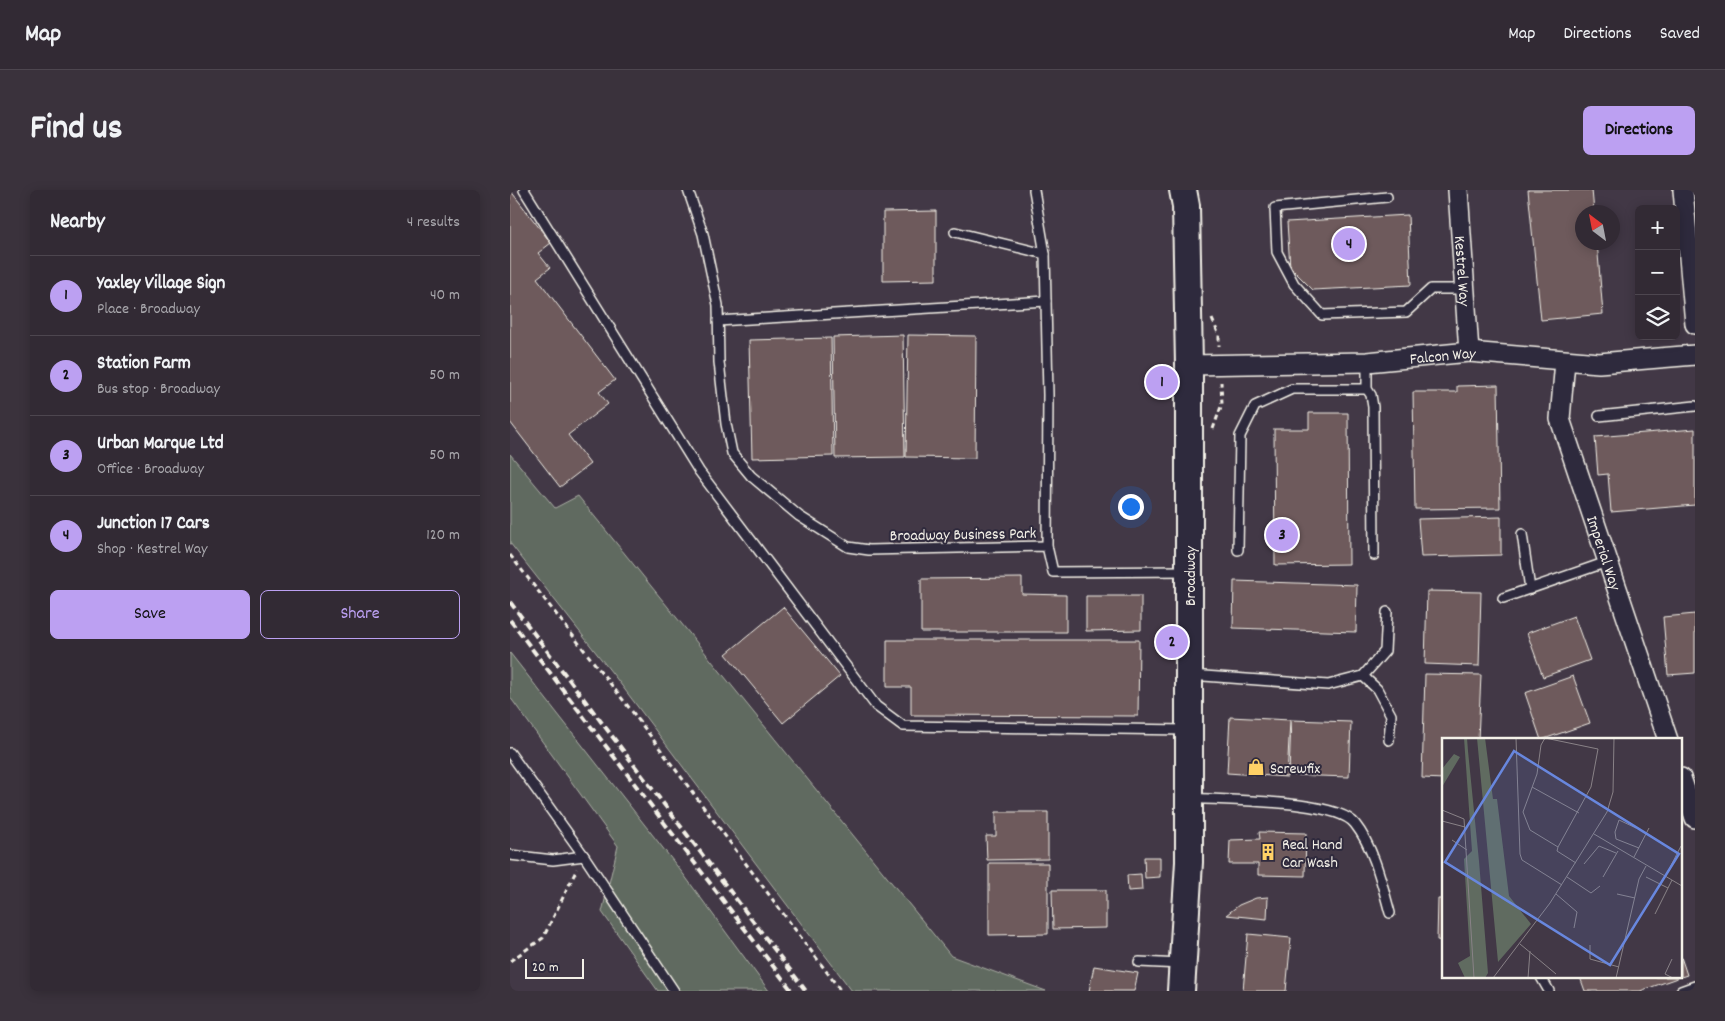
<!DOCTYPE html>
<meta charset="utf-8">
<style>
body{margin:0;font-family:Dekko,sans-serif;background:#3a323c;color:#f1f3f6}
.controls{position:absolute;right:15px;top:15px;display:grid;overflow:hidden;border-radius:8px;box-shadow:0 2px 12px #0003}
.controls button{width:45px;height:45px;display:grid;place-items:center;padding:0;border:0;border-bottom:1px solid #4d464f;background:#322a34;color:#f1f3f6;font:25px sans-serif}
.compass{position:absolute;left:1065px;top:15px;width:45px;height:45px;border-radius:50%;background:#322a34;box-shadow:0 2px 12px #0003;rotate:328deg}
.scale{position:absolute;left:15px;bottom:12px;width:59px;box-sizing:border-box;padding-left:5px;border:2px solid #f4f1e8;border-top:0;font-size:14px;line-height:18px;white-space:nowrap;color:#f4f1e8;-webkit-text-stroke:4px #2f2a3d;paint-order:stroke}
.you{position:absolute;left:620px;top:316px;width:18px;height:18px;margin:-12px;border:4px solid #fff;border-radius:50%;background:#1a73e8;box-shadow:0 0 0 8px #1a73e833}
.badge{display:grid;place-items:center;width:32px;height:32px;border-radius:50%;background:#bca0f2;color:#111;font-size:16px;font-weight:700}
.pin{position:absolute;translate:-50% -50%;border:2px solid #fff;box-shadow:0 1px 5px #0006}
.list{margin:0;padding:0;list-style:none}
h2{display:flex;justify-content:space-between;align-items:center;height:65px;margin:0;padding:0 20px;font-size:21px}
h2 small{font-size:16px;font-weight:400;color:#a8a7ac}
.list li{display:grid;grid-template-columns:32px 1fr auto;gap:15px;align-items:center;box-sizing:border-box;height:80px;padding:0 20px;border-top:1px solid #4d464f}
.list b{display:block;font-size:19px;white-space:nowrap}
.list p{margin:0;font-size:16px;white-space:nowrap;color:#a8a7ac}
.list em{font-size:16px;font-style:normal;color:#a8a7ac}
.actions{display:flex;gap:10px;padding:15px 20px}
.actions a{flex:1;padding:11px 0;border:1px solid #bca0f2;border-radius:8px;text-align:center;font-size:18px;color:#bca0f2}
.actions .main{background:#bca0f2;color:#111}
.icon{flex:none;width:28px;height:28px;fill:none;stroke:currentColor;stroke-width:2;stroke-linecap:round;stroke-linejoin:round}
.map{position:relative;flex:none;width:1185px;height:801px;overflow:hidden;border-radius:8px}
header{display:flex;align-items:center;gap:30px;box-sizing:border-box;height:70px;padding:0 25px;background:#322a34;border-bottom:1px solid #4d464f}
header strong{font-size:24px}
nav{display:flex;gap:28px;margin-inline-start:auto;font-size:18px}
.intro{display:flex;align-items:center;justify-content:space-between;box-sizing:border-box;height:120px;padding:0 30px}
h1{margin:0;font-size:35px}
.button{padding:12px 22px;border-radius:8px;background:#bca0f2;color:#111;font-size:18px;font-weight:700}
main{display:flex;gap:30px;padding:0 30px}
aside{flex:1;background:#322a34;border-radius:8px;box-shadow:0 2px 12px #0003}
.map>svg:first-child{display:block}
</style>
<header>
<strong>Map</strong>
<nav><a>Map</a><a>Directions</a><a>Saved</a></nav>
</header>
<div class="intro"><h1>Find us</h1><a class="button">Directions</a></div>
<main>
<aside>
<h2>Nearby<small>4 results</small></h2>
<ul class="list">
<li><span class="badge">1</span><div><b>Yaxley Village Sign</b><p>Place · Broadway</p></div><em>40 m</em></li>
<li><span class="badge">2</span><div><b>Station Farm</b><p>Bus stop · Broadway</p></div><em>50 m</em></li>
<li><span class="badge">3</span><div><b>Urban Marque Ltd</b><p>Office · Broadway</p></div><em>50 m</em></li>
<li><span class="badge">4</span><div><b>Junction 17 Cars</b><p>Shop · Kestrel Way</p></div><em>120 m</em></li>
</ul>
<div class="actions"><a class="main">Save</a><a>Share</a></div>
</aside>
<div class="map">
<svg width="1185" height="801" viewBox="0 0 1185 801">
<rect width="100%" height="100%" fill="#423846"/>
<filter id="ink" filterUnits="userSpaceOnUse"><feTurbulence type="fractalNoise" baseFrequency=".02" numOctaves="2"/><feDisplacementMap in="SourceGraphic" scale="10" xChannelSelector="R" yChannelSelector="G"/><feConvolveMatrix kernelMatrix="1 2 1 2 8 2 1 2 1" color-interpolation-filters="sRGB"/></filter>
<g filter="url(#ink)">
<g fill="#606b60" stroke="#aaaea4">
<polygon points="0,264 45,318 68,306 441,766 536,801 342,801 106,488 0,353"/>
<polygon points="0,463 174,685 259,801 148,801 92,722 108,656 0,507"/>
</g>
<g fill="#6e5a5b" stroke="#f4f1e8">
<polygon points="0,0 41,53 28,63 40,78 27,88 105,190 89,202 98,214 58,245 80,274 50,297 0,232"/>
<polygon points="1018,0 1082,0 1084,22 1072,22 1072,52 1087,52 1093,124 1031,130"/>
<polygon points="426,21 426,90 373,91 373,22"/>
<polygon points="898,25 901,95 803,100 780,77 777,32"/>
<polygon points="393,145 395,267 325,268 323,147"/>
<polygon points="398,145 466,146 465,268 396,267"/>
<polygon points="321,148 323,266 242,268 239,150"/>
<polygon points="988,195 990,318 905,319 903,202 947,202 947,196"/>
<polygon points="799,223 838,223 839,374 765,375 764,239 799,239"/>
<polygon points="1185,239 1185,315 1101,322 1098,284 1088,285 1085,247"/>
<polygon points="991,327 991,365 911,367 908,329"/>
<polygon points="512,388 512,404 556,405 556,442 411,442 411,389"/>
<polygon points="724,391 847,395 846,442 723,438"/>
<polygon points="917,401 971,402 969,476 915,474"/>
<polygon points="576,406 631,406 631,440 576,441"/>
<polygon points="273,417 330,486 273,533 216,464"/>
<polygon points="1185,424 1185,483 1158,485 1153,427"/>
<polygon points="1064,426 1080,470 1033,487 1017,443"/>
<polygon points="377,450 629,450 628,526 401,525 401,497 377,497"/>
<polygon points="915,484 971,485 968,550 934,550 934,589 912,588"/>
<polygon points="1063,486 1080,533 1031,550 1015,503"/>
<polygon points="720,527 780,530 777,587 717,583"/>
<polygon points="781,530 841,532 839,587 779,585"/>
<polygon points="486,622 538,622 538,669 477,670 476,646 486,646"/>
<polygon points="749,642 796,643 795,686 748,685 748,674 719,674 720,650 750,649"/>
<polygon points="634,667 650,667 650,687 635,688"/>
<polygon points="479,673 538,673 538,744 479,745"/>
<polygon points="631,684 632,700 618,701 617,685"/>
<polygon points="542,700 596,700 596,738 543,739"/>
<polygon points="758,707 757,729 716,725 729,715 746,708"/>
<polygon points="928,709 934,709 934,751 927,750"/>
<polygon points="738,744 781,748 776,801 733,801"/>
<polygon points="1171,767 1177,785 1171,787"/>
<polygon points="584,776 628,783 624,801 579,801"/>
<polygon points="1070,787 1170,787 1130,801 1075,801"/>
</g>
<g fill="none" stroke-linecap="round" stroke-linejoin="round">
<g stroke="#f4f1e8" stroke-width="12">
<g id="lane">
<polyline points="14,0 189,281 366,516 393,536 677,540"/>
<polyline points="178,0 193,44 208,115 209,172 216,234 222,263 241,286 289,326 338,357 359,360 537,356 543,382 678,381"/>
<polyline points="524,0 535,64 538,205 537,356"/>
<polyline points="877,7 765,18 767,62 784,94 812,125 896,122 921,99 955,99"/>
<polyline points="445,42 535,64"/>
<polyline points="208,131 536,111"/>
<polyline points="857,172 857,199 861,205 863,217 864,365"/>
<polyline points="1089,226 1185,216"/>
<polyline points="1012,344 1020,399"/>
<polyline points="728,360 730,246 745,216 782,199 857,199"/>
<polyline points="993,408 1097,372"/>
<polyline points="680,485 818,495 853,486 875,461 877,422"/>
<polyline points="853,486 867,499 881,525 879,550"/>
<polyline points="0,563 74,666 164,801"/>
<path d="M 680,608 C 714,611 826,609 845,634 C 864,658 872,694 880,723"/>
<polyline points="0,665 43,670 74,666"/>
<polyline points="629,772 671,774"/>
<polyline points="1031,787 1039,801"/>
<polyline points="1171,801 1185,796"/>
</g>
</g>
<g stroke="#f4f1e8" stroke-width="22">
<g id="street">
<path id="s1" d="M 948,0 L 959,162"/>
<polyline points="1173,0 1185,134"/>
<path id="s2" d="M 1055,171 L 1050,229 L 1158,550"/>
<path id="s3" d="M 679,175 L 857,172 L 959,162 L 1089,173 L 1185,165"/>
<polyline points="1171,588 1185,628"/>
</g>
</g>
<g stroke="#f4f1e8" stroke-width="30">
<polyline id="secondary" points="671,801 679,672 679,175 676,16 673,0"/>
</g>
<g stroke="#f4f1e8" stroke-width="3" stroke-dasharray="5 4" stroke-linecap="butt">
<polyline points="702,129 709,145 709,156"/>
<polyline points="703,239 712,214 711,192"/>
<polyline points="0,365 124,524 331,801"/>
<polyline points="0,771 33,748 67,679"/>
</g>
<use href="#lane" stroke="#2f2a3d" stroke-width="9"/>
<use href="#street" stroke="#2f2a3d" stroke-width="19"/>
<use href="#secondary" stroke="#2f2a3d" stroke-width="26"/>
<g stroke="#f4f1e8" stroke-width="4" stroke-dasharray="8 4" stroke-linecap="butt">
<polyline points="0,412 296,801"/>
<polyline points="0,430 282,801"/>
</g>
</g>
</g>
<defs>
<g id="shop-bare" transform="scale(1.35)"><path d="M-5-2.5h2.3a2.7 3.5 0 0 1 5.4 0H5L5.5 6h-11ZM-1.5-2.5h3a1.5 2.3 0 0 0-3 0Z" fill="#ffd166" stroke="#2f2a3d" stroke-width="2.5" paint-order="stroke"/></g>
<g id="building-bare" transform="scale(1.35)"><path d="M-4-6H4V6H1V3H-1V6H-4ZM-2.5-4.3h1.7v1.8h-1.7ZM.8-4.3h1.7v1.8H.8ZM-2.5-1h1.7V.8h-1.7ZM.8-1h1.7V.8H.8Z" fill="#ffd166" stroke="#2f2a3d" stroke-width="2.5" paint-order="stroke"/></g>
</defs>
<g fill-rule="evenodd">
<use href="#shop-bare" x="746" y="577"/>
<use href="#building-bare" x="758" y="662"/>
</g>
<g text-anchor="middle" stroke-width="4" stroke-linejoin="round" paint-order="stroke">
<g font-size="16" fill="#f4f1e8" stroke="#2f2a3d">
<text dy="6" stroke="none"><textPath href="#s1" startOffset="81">Kestrel Way</textPath></text>
<text dy="6" stroke="none"><textPath href="#s3" startOffset="254">Falcon Way</textPath></text>
<text transform="translate(453 343) rotate(-1)" y="6">Broadway Business Park</text>
<text dy="6" stroke="none"><textPath href="#s2" startOffset="199">Imperial Way</textPath></text>
<text transform="translate(679 386) rotate(-90)" y="6">Broadway</text>
</g>
<g font-size="16" fill="#f4f1e8" stroke="#2f2a3d" text-anchor="start">
<text x="760" y="583">Screwfix</text>
<text x="772" y="659">Real Hand<tspan x="772" dy="18">Car Wash</tspan></text>
</g>
</g>
<g transform="translate(932 548)">
<rect width="240" height="240" fill="#423846"/>
<path d="M 22,0 L 25,0 L 26,13 L 37,123 L 46,235 L 43,240 L 23,240 L 16,225 L 28,218 L 22,121 L 30,113 ZM 35,0 L 43,0 L 51,61 L 55,61 L 67,158 L 89,186 L 56,224 ZM 12,16 L 18,19 L 0,49 L 0,31 Z" fill="#606b60"/>
<path fill="none" stroke="#898287" stroke-width="1" d="M 74,0 L 78,116 L 80,122 L 120,147M 90,49 L 137,75M 0,72 L 22,81 L 32,240M 0,83 L 23,89M 194,90 L 177,82 L 173,94 L 174,101 L 197,110M 152,96 L 240,148M 10,102 L 25,112M 116,109 L 149,49 L 156,11 L 103,0 L 99,7 L 95,36 L 81,74 L 88,92 L 116,109 L 115,113 L 134,125M 192,119 L 207,90M 142,126 L 157,108 L 174,115M 125,139 L 149,155 L 158,148M 161,139 L 176,113M 204,139 L 226,150M 223,139 L 239,108M 114,156 L 135,174 L 132,190M 175,156 L 193,160M 213,176 L 230,142M 78,206 L 114,236M 148,207 L 148,221 L 177,229M 230,221 L 223,236 L 231,240M 51,240 L 108,165 L 165,74 L 171,54 L 172,0M 86,240 L 88,213M 174,240 L 197,141 L 204,128"/>
<path fill="#6887de" fill-opacity="0.15" stroke="#6887de" stroke-width="2.5" d="M 72,13 L 237,116 L 168,227 L 3,124 Z"/>
<rect width="240" height="240" fill="none" stroke="#f4f1e8" stroke-width="2.5"/>
</g>
</svg>
<div class="controls">
<button>+</button>
<button>−</button>
<button><svg class="icon" aria-label="layers" viewBox="0 0 24 24"><path d="M12 4l9 5-9 5-9-5zM3 14l9 5 9-5"/></svg></button>
</div>
<svg class="compass" viewBox="-18 -18 36 36"><path d="M0-13l5 13h-10z" fill="#e53935"/><path d="M0 13l5-13h-10z" fill="#a8a7ac"/></svg>
<div class="scale">20 m</div>
<div class="you"></div>
<div class="pin badge" style="left:652px;top:192px">1</div>
<div class="pin badge" style="left:662px;top:452px">2</div>
<div class="pin badge" style="left:772px;top:345px">3</div>
<div class="pin badge" style="left:839px;top:54px">4</div>
</div>
</main>
